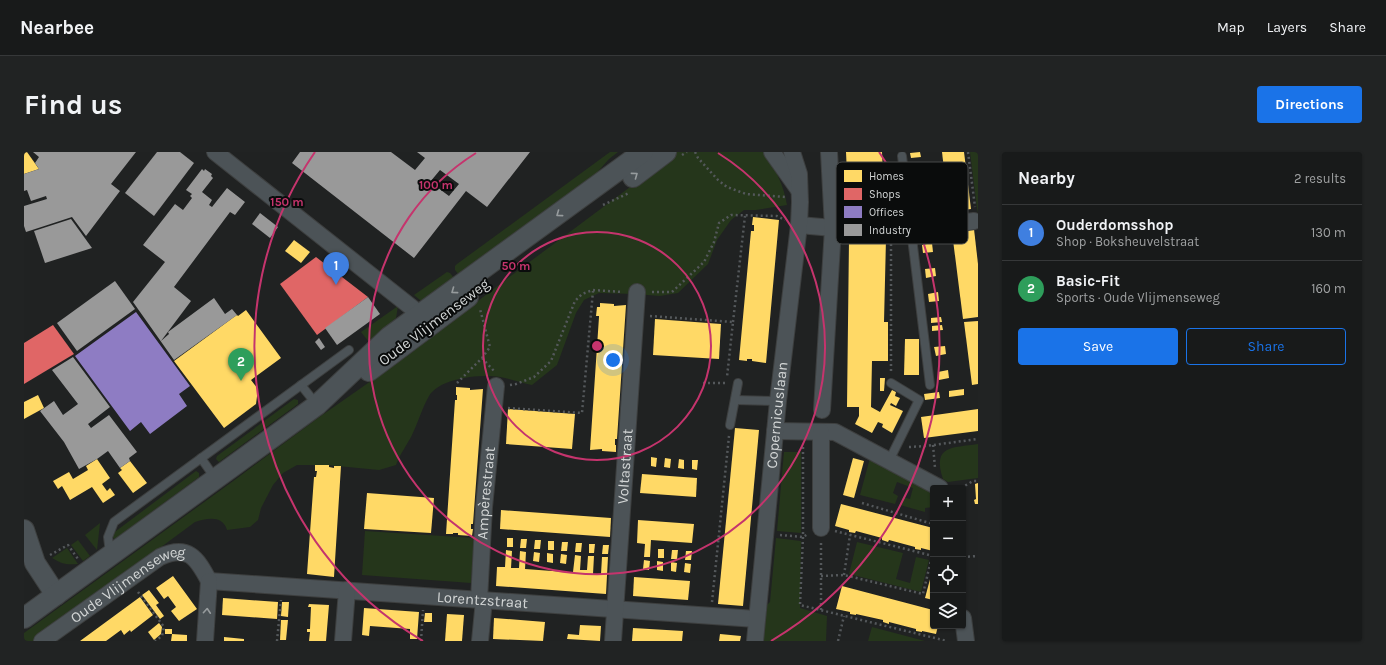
<!DOCTYPE html>
<meta charset="utf-8">
<style>
body{margin:0;font-family:Karla,sans-serif;background:#212323;color:#f1f3f6}
.controls{position:absolute;right:12px;bottom:12px;display:grid;overflow:hidden;border-radius:4px;box-shadow:0 1px 3px #0004}
.controls button{width:36px;height:36px;display:grid;place-items:center;padding:0;border:0;border-bottom:1px solid #363839;background:#181a1a;color:#f1f3f6;font:20px sans-serif}
.you{position:absolute;left:589px;top:208px;width:14px;height:14px;margin:-10px;border:3px solid #fff;border-radius:50%;background:#1a73e8;box-shadow:0 0 0 6px #1a73e833}
.badge{display:grid;place-items:center;width:26px;height:26px;border-radius:50%;background:#1a73e8;color:#fff;font-size:13px;font-weight:700}
.pin{position:absolute;translate:-50% -33px;filter:drop-shadow(0 1px 2px #0008)}
.pin::after{content:'';position:absolute;top:21px;width:14px;height:12px;background:inherit;clip-path:polygon(0 0,100% 0,50% 100%)}
.list{margin:0;padding:0;list-style:none}
h2{display:flex;justify-content:space-between;align-items:center;height:52px;margin:0;padding:0 16px;font-size:17px}
h2 small{font-size:13px;font-weight:400;color:#9fa1a2}
.list li{display:grid;grid-template-columns:26px 1fr auto;gap:12px;align-items:center;box-sizing:border-box;height:56px;padding:0 16px;border-top:1px solid #363839}
.list b{display:block;font-size:15px;white-space:nowrap}
.list p{margin:0;font-size:13px;white-space:nowrap;color:#9fa1a2}
.list em{font-size:13px;font-style:normal;color:#9fa1a2}
.actions{display:flex;gap:8px;padding:12px 16px}
.actions a{flex:1;padding:9px 0;border:1px solid #1a73e8;border-radius:4px;text-align:center;font-size:14px;color:#1a73e8}
.actions .main{background:#1a73e8;color:#fff}
.icon{flex:none;width:22px;height:22px;fill:none;stroke:currentColor;stroke-width:2;stroke-linecap:round;stroke-linejoin:round}
.map{position:relative;flex:none;width:954px;height:489px;overflow:hidden;border-radius:4px}
header{display:flex;align-items:center;gap:24px;box-sizing:border-box;height:56px;padding:0 20px;background:#181a1a;border-bottom:1px solid #363839}
header strong{font-size:19px}
nav{display:flex;gap:22px;margin-inline-start:auto;font-size:14px}
.intro{display:flex;align-items:center;justify-content:space-between;box-sizing:border-box;height:96px;padding:0 24px}
h1{margin:0;font-size:28px}
.button{padding:10px 18px;border-radius:4px;background:#1a73e8;color:#fff;font-size:14px;font-weight:700}
main{display:flex;gap:24px;padding:0 24px}
aside{flex:1;background:#181a1a;border-radius:4px;box-shadow:0 1px 3px #0004}
.map>svg:first-child{display:block}
</style>
<header>
<strong>Nearbee</strong>
<nav><a>Map</a><a>Layers</a><a>Share</a></nav>
</header>
<div class="intro"><h1>Find us</h1><a class="button">Directions</a></div>
<main>
<div class="map">
<svg width="954" height="489" viewBox="0 0 954 489">
<rect width="100%" height="100%" fill="#202222"/>
<g fill="#25361b">
<polygon points="586,0 594,0 585,7 570,24 435,123 431,118 431,114 433,112"/>
<path d="M 653,0 L 739,0 C 751,15 760,34 763,53 L 732,58 L 720,58 L 707,68 L 693,88 L 684,112 L 654,141 L 636,144 L 611,142 L 575,141 L 560,148 L 552,161 L 533,213 L 508,233 C 498,231 487,227 476,225 C 456,222 416,226 405,244 C 398,256 394,271 388,283 C 383,293 376,302 372,313 L 355,318 L 303,313 L 273,313 L 259,321 L 249,333 L 237,356 L 234,368 L 226,375 L 203,378 C 199,363 183,366 171,370 L 10,489 L 0,489 L 0,481 L 212,327 L 294,266 L 387,201 L 472,135 Z"/>
<polygon points="946,0 954,0 954,61 953,56"/>
<polygon points="423,120 426,121 430,126 400,149 396,148 390,143"/>
<polygon points="374,154 372,166 345,190 337,180"/>
<polygon points="270,247 274,248 274,252 195,310 192,307 193,304"/>
<path d="M 954,292 L 954,326 L 924,330 L 919,327 C 908,293 928,296 954,292 Z"/>
<polygon points="760,300 777,300 777,381 753,379"/>
<polygon points="846,306 909,337 909,355 901,356 901,360 876,353 879,345 886,347 889,336 873,330 869,341 874,344 871,352 836,343"/>
<polygon points="172,319 175,321 175,325 91,387 87,385 88,382"/>
<polygon points="76,371 73,398 61,383"/>
<polygon points="341,379 450,386 447,431 338,423"/>
<polygon points="752,386 777,389 776,456 803,464 802,489 739,489 742,454 746,450"/>
<polygon points="54,388 66,404 59,409 47,393"/>
<polygon points="833,390 879,401 872,427 886,431 892,405 905,408 897,440 825,422"/>
<path d="M 43,396 L 54,412 C 42,413 38,412 28,406 Z"/>
<polygon points="848,475 901,489 844,489"/>
</g>
<g fill="#ffd966">
<polygon points="0,0 3,0 15,17 0,22"/>
<polygon points="822,0 858,0 861,68 860,65 856,66 825,67"/>
<polygon points="896,0 897,5 887,6 886,1"/>
<polygon points="918,0 940,0 947,57 925,60"/>
<polygon points="729,65 755,68 742,211 728,209 728,207 723,207 723,209 715,208 727,79 730,79 730,73 728,73"/>
<polygon points="950,77 954,112 954,165 939,167 928,80"/>
<polygon points="825,87 857,87 857,88 860,88 862,87 860,170 864,170 864,209 848,209 847,255 856,260 868,238 872,240 871,244 876,246 872,254 867,251 866,253 879,259 868,281 858,275 859,272 854,270 848,281 831,272 835,264 835,255 823,255"/>
<polygon points="270,88 286,100 277,111 261,99"/>
<polygon points="908,91 909,100 899,101 898,93"/>
<polygon points="911,116 912,124 902,126 901,117"/>
<polygon points="914,140 915,149 905,150 904,142"/>
<polygon points="576,151 590,152 590,154 602,153 593,287 591,287 591,293 592,293 592,300 578,299 578,297 566,298 575,165 575,164 572,164 573,155 576,155"/>
<polygon points="222,158 257,206 227,228 234,237 232,252 200,276 150,209 210,165 213,163 214,164"/>
<polygon points="917,165 918,170 907,171 907,166"/>
<polygon points="631,167 697,172 695,207 629,203"/>
<polygon points="954,169 954,232 948,233 940,170"/>
<polygon points="918,173 919,178 908,179 908,174"/>
<polygon points="881,187 895,187 895,223 880,223"/>
<polygon points="921,194 922,202 912,204 910,195"/>
<polygon points="924,218 925,226 915,228 914,220"/>
<polygon points="856,226 861,226 860,239 856,239"/>
<polygon points="432,235 446,236 446,238 459,237 449,372 447,372 447,377 449,377 448,384 434,383 434,381 429,381 429,382 422,382 431,248 433,248 433,243 432,243"/>
<polygon points="940,237 940,243 925,245 925,239"/>
<polygon points="915,240 916,246 901,248 900,242"/>
<polygon points="14,243 20,256 0,267 0,250"/>
<polygon points="484,257 551,262 548,297 482,292"/>
<polygon points="954,257 954,279 900,286 897,265"/>
<polygon points="711,276 735,278 719,454 694,452"/>
<polygon points="627,305 633,306 632,315 627,314"/>
<polygon points="641,306 647,307 646,316 640,315"/>
<polygon points="829,306 840,309 830,346 819,343"/>
<polygon points="73,307 86,326 78,332 83,339 86,336 91,343 79,351 68,335 46,348 38,334 34,337 29,329 45,320 49,327 64,318 62,314"/>
<polygon points="655,307 660,308 660,317 654,316"/>
<polygon points="668,308 674,308 673,318 668,317"/>
<polygon points="106,309 123,331 109,341 94,321 98,318 96,316"/>
<polygon points="291,313 305,313 305,315 310,316 310,314 317,314 310,425 283,422 290,325 292,325 293,319 291,319"/>
<polygon points="618,322 673,326 672,345 616,341"/>
<polygon points="954,331 954,352 951,352 950,348 952,347 951,332"/>
<polygon points="343,341 410,346 407,381 340,377"/>
<polygon points="817,352 909,376 909,399 897,396 897,398 891,397 891,395 865,388 864,390 858,388 858,386 832,379 831,381 825,380 825,378 811,374"/>
<polygon points="477,358 587,366 586,385 476,377"/>
<polygon points="614,368 670,372 668,391 627,388 626,405 620,405 621,392 613,391"/>
<rect x="483" y="386" width="6" height="9"/>
<polygon points="497,387 503,387 502,396 496,396"/>
<polygon points="511,388 517,388 516,397 510,397"/>
<rect x="524" y="389" width="6" height="9"/>
<polygon points="538,390 544,390 543,399 537,399"/>
<polygon points="552,391 558,391 557,400 551,400"/>
<polygon points="565,392 571,392 570,401 565,401"/>
<polygon points="579,393 585,393 584,402 578,402"/>
<rect x="634" y="397" width="6" height="9"/>
<polygon points="482,398 488,399 487,416 495,416 496,399 502,400 501,417 542,420 549,420 551,403 557,404 556,418 563,418 564,404 570,404 569,422 577,422 578,405 584,405 582,442 472,434 473,415 481,415"/>
<polygon points="648,398 654,398 653,407 647,407"/>
<polygon points="662,399 668,399 667,408 661,408"/>
<polygon points="510,400 516,401 515,410 509,409"/>
<polygon points="523,401 529,402 529,411 523,410"/>
<polygon points="537,402 543,403 542,412 536,411"/>
<polygon points="620,408 626,409 625,418 619,417"/>
<polygon points="633,409 639,410 639,419 633,418"/>
<polygon points="647,410 653,411 652,420 647,419"/>
<polygon points="661,411 667,412 666,421 660,420"/>
<polygon points="909,416 909,448 901,446"/>
<polygon points="149,424 173,457 155,469 147,459 152,455 144,444 140,447 132,436"/>
<polygon points="610,425 666,429 664,448 609,444"/>
<polygon points="818,434 909,458 909,474 914,474 912,482 898,479 898,480 892,479 892,477 865,470 865,472 859,470 859,468 832,462 832,463 826,462 826,460 812,457"/>
<polygon points="125,438 135,451 132,453 140,464 136,467 118,443"/>
<polygon points="116,445 129,463 107,480 106,478 100,483 97,478 82,489 56,489"/>
<polygon points="199,446 254,450 253,467 198,463"/>
<polygon points="258,450 265,450 264,465 257,464"/>
<polygon points="285,452 305,453 302,489 285,489 286,480 283,480 283,477 286,477 287,455 284,455"/>
<polygon points="340,456 395,460 393,487 386,487 386,477 346,474 345,484 338,483"/>
<polygon points="401,461 408,461 408,470 400,470"/>
<polygon points="423,462 440,463 438,489 421,489"/>
<polygon points="470,466 521,470 519,489 469,487"/>
<polygon points="257,468 264,468 262,488 256,488"/>
<polygon points="135,471 138,475 137,482 130,488 124,480"/>
<polygon points="556,473 577,474 576,489 543,487 544,482 555,483"/>
<polygon points="609,476 659,479 658,489 608,489"/>
<polygon points="141,477 148,477 148,482 163,483 163,489 147,489 148,482 141,482"/>
<polygon points="696,482 717,484 716,489 695,489"/>
<polygon points="200,485 220,487 220,489 200,489"/>
</g>
<g fill="#e06666">
<polygon points="292,105 344,145 293,183 256,132"/>
<polygon points="29,173 50,202 0,232 0,191"/>
</g>
<polygon fill="#8e7cc3" points="112,160 166,234 155,242 163,254 126,282 117,270 106,279 51,204"/>
<g fill="#999" fill-rule="evenodd">
<polygon points="9,0 112,0 87,32 96,39 62,84 48,65 2,80 0,74 0,54 23,47 22,44 7,49 3,38 0,39 0,22 15,17 11,11 15,5"/>
<polygon points="133,0 156,0 170,11 130,64 101,41"/>
<path d="M 276,0 L 367,0 L 391,18 L 401,6 L 393,0 L 506,0 L 463,55 L 442,39 L 390,106 L 268,11 ZM 416,18 L 435,32 L 425,44 L 406,30 Z"/>
<polygon points="178,17 180,19 181,17 188,22 187,24 189,26 178,40 188,48 185,53 188,55 203,36 221,50 211,63 206,60 150,135 167,149 137,189 145,182 144,180 190,146 201,162 208,157 213,163 150,208 109,150 141,110 119,93 151,52 159,58 168,46 166,44 168,42 162,38"/>
<polygon points="236,61 254,75 246,86 228,72"/>
<polygon points="47,67 68,96 21,111 10,79"/>
<polygon points="91,129 111,157 53,199 33,171"/>
<polygon points="344,145 356,162 313,193 301,176"/>
<polygon points="295,186 301,195 297,198 291,190"/>
<polygon points="49,205 86,255 64,272 67,276 85,263 113,300 105,306 106,309 96,316 84,299 73,307 55,317 40,290 16,259 30,249 39,263 54,252 28,218"/>
</g>
<g fill="none" stroke-linecap="round" stroke-linejoin="round">
<g stroke="#3d3f3f" stroke-width="10">
<g id="service">
<polyline points="878,4 906,233"/>
<polyline points="277,233 293,253"/>
<polyline points="711,248 754,249"/>
<polyline points="706,273 714,231"/>
<polyline points="177,306 191,326"/>
<polyline points="865,309 895,248 867,231"/>
<polyline points="86,401 84,385 90,370 325,198"/>
</g>
</g>
<g stroke="#3d3f3f" stroke-width="18">
<g id="minor">
<polyline points="191,0 406,170"/>
<polyline points="748,0 775,38"/>
<polyline points="775,73 809,76 887,78 950,69"/>
<polyline points="798,258 809,76 805,0"/>
<polyline points="751,279 811,280 916,336"/>
<polyline points="797,280 797,376"/>
<path id="s1" d="M 185,429 L 732,467"/>
<path id="s2" d="M 455,448 L 460,355 L 472,234"/>
<polyline points="939,466 942,489"/>
<path id="s3" d="M 18,489 L 136,405 C 164,392 173,406 185,429"/>
<polyline points="181,489 185,429"/>
<polyline points="319,489 323,438"/>
<polyline points="456,489 460,448"/>
<path id="s4" d="M 589,489 L 613,140"/>
<path id="s5" d="M 731,489 L 754,249 L 775,73 L 776,50 L 775,22 L 768,0"/>
</g>
</g>
<g stroke="#3d3f3f" stroke-width="22">
<g id="tertiary">
<polyline points="609,25 642,0"/>
<polyline points="345,219 444,145"/>
<polyline points="0,378 11,411 32,443"/>
<polyline points="0,466 293,253 365,185 619,0"/>
</g>
</g>
<g stroke="#54585b" stroke-width="2.5" stroke-dasharray="2 3" stroke-linecap="butt">
<polyline points="671,0 674,6 694,28 703,35 722,42 761,45"/>
<polyline points="944,0 951,55"/>
<polyline points="658,3 663,0"/>
<polyline points="579,53 605,41"/>
<polyline points="867,92 867,221"/>
<polyline points="628,140 648,140 680,110 690,90 695,71 707,63 753,64 761,68"/>
<polyline points="626,164 709,170 703,225"/>
<polyline points="709,170 721,64"/>
<polyline points="458,206 470,219"/>
<polyline points="433,231 458,206 466,195 456,157"/>
<polyline points="679,231 703,231"/>
<polyline points="486,233 492,232 510,225 527,209 551,149 558,142 569,138 599,140"/>
<polyline points="484,256 558,261 569,139"/>
<polyline points="909,293 911,316"/>
<polyline points="779,295 779,385 776,453 923,489"/>
<polyline points="885,295 902,294 954,287"/>
<polyline points="937,336 949,329 954,329"/>
<polyline points="838,351 909,372"/>
<polyline points="811,379 909,404"/>
<polyline points="756,383 779,385 784,382"/>
<polyline points="797,391 797,459"/>
<polyline points="26,403 44,393 54,407"/>
<polyline points="939,405 954,404"/>
<polyline points="820,423 826,383"/>
<polyline points="797,424 820,423 899,442 908,404"/>
<polyline points="114,440 140,475 138,484 131,489"/>
<polyline points="688,450 705,284"/>
<polyline points="253,489 257,448"/>
<polyline points="397,489 399,458"/>
<polyline points="814,489 820,464"/>
</g>
<use href="#service" stroke="#4c5357" stroke-width="8"/>
<use href="#minor" stroke="#4c5357" stroke-width="16"/>
<use href="#tertiary" stroke="#4c5357" stroke-width="20"/>
</g>
<defs><path id="oneway-chevron" d="M-2-3.5L2.5 0L-2 3.5" fill="none" stroke-width="1.6" stroke-linecap="round" stroke-linejoin="round"/></defs>
<g stroke="#969b9d">
<use href="#oneway-chevron" transform="translate(611 23) rotate(-36)"/>
<use href="#oneway-chevron" transform="translate(535 62) rotate(144)"/>
<use href="#oneway-chevron" transform="translate(430 139) rotate(144)"/>
<use href="#oneway-chevron" transform="translate(183 459) rotate(-86)"/>
</g>
<g fill="none" stroke="#c5346d" stroke-width="2">
<circle cx="573" cy="194" r="114"/>
<path d="M694 1A228 228 0 1 1 452 1"/>
<path d="M399 489A342 342 0 0 1 291 0M855 0A342 342 0 0 1 747 489"/>
</g>
<g text-anchor="middle" stroke-width="4" stroke-linejoin="round" paint-order="stroke">
<g font-size="15" fill="#d3d6d6" stroke="#0a0c0c">
<text transform="translate(410 170) rotate(-37)" y="5">Oude Vlijmenseweg</text>
<text dy="5" stroke="none"><textPath href="#s5" startOffset="227">Copernicuslaan</textPath></text>
<text dy="5" stroke="none"><textPath href="#s4" startOffset="175">Voltastraat</textPath></text>
<text dy="5" stroke="none"><textPath href="#s2" startOffset="107">Ampèrestraat</textPath></text>
<text dy="5" stroke="none"><textPath href="#s3" startOffset="104">Oude Vlijmenseweg</textPath></text>
<text dy="5" stroke="none"><textPath href="#s1" startOffset="274">Lorentzstraat</textPath></text>
</g>
</g>
<rect x="812" y="10" width="132" height="82" rx="6" fill="#0a0c0c" stroke="#464949" stroke-width="1"/>
<rect x="820" y="18" width="18" height="12" fill="#ffd966"/>
<rect x="820" y="36" width="18" height="12" fill="#e06666"/>
<rect x="820" y="54" width="18" height="12" fill="#8e7cc3"/>
<rect x="820" y="72" width="18" height="12" fill="#999"/>
<g font-size="11" fill="#d3d6d6">
<text x="845" y="28">Homes</text>
<text x="845" y="46">Shops</text>
<text x="845" y="64">Offices</text>
<text x="845" y="82">Industry</text>
</g>
<circle cx="573" cy="194" r="6" fill="#c5346d" stroke="#0a0c0c" stroke-width="2"/>
<g font-size="12" text-anchor="middle" font-weight="bold" fill="#c5346d" stroke="#0a0c0c" stroke-width="4" stroke-linejoin="round" paint-order="stroke">
<text x="412" y="37">100 m</text>
<text x="263" y="54">150 m</text>
<text x="492" y="118">50 m</text>
</g>
</svg>
<div class="controls">
<button>+</button>
<button>−</button>
<button><svg class="icon" aria-label="locate" viewBox="0 0 24 24"><circle cx="12" cy="12" r="6"/><path d="M12 2v4M12 18v4M2 12h4M18 12h4"/></svg></button>
<button><svg class="icon" aria-label="layers" viewBox="0 0 24 24"><path d="M12 4l9 5-9 5-9-5zM3 14l9 5 9-5"/></svg></button>
</div>
<div class="you"></div>
<div class="pin badge" style="left:312px;top:133px;background:#3f7fe0">1</div>
<div class="pin badge" style="left:217px;top:229px;background:#2e9e5b">2</div>
</div>
<aside>
<h2>Nearby<small>2 results</small></h2>
<ul class="list">
<li><span class="badge" style="background:#3f7fe0">1</span><div><b>Ouderdomsshop</b><p>Shop · Boksheuvelstraat</p></div><em>130 m</em></li>
<li><span class="badge" style="background:#2e9e5b">2</span><div><b>Basic-Fit</b><p>Sports · Oude Vlijmenseweg</p></div><em>160 m</em></li>
</ul>
<div class="actions"><a class="main">Save</a><a>Share</a></div>
</aside>
</main>
